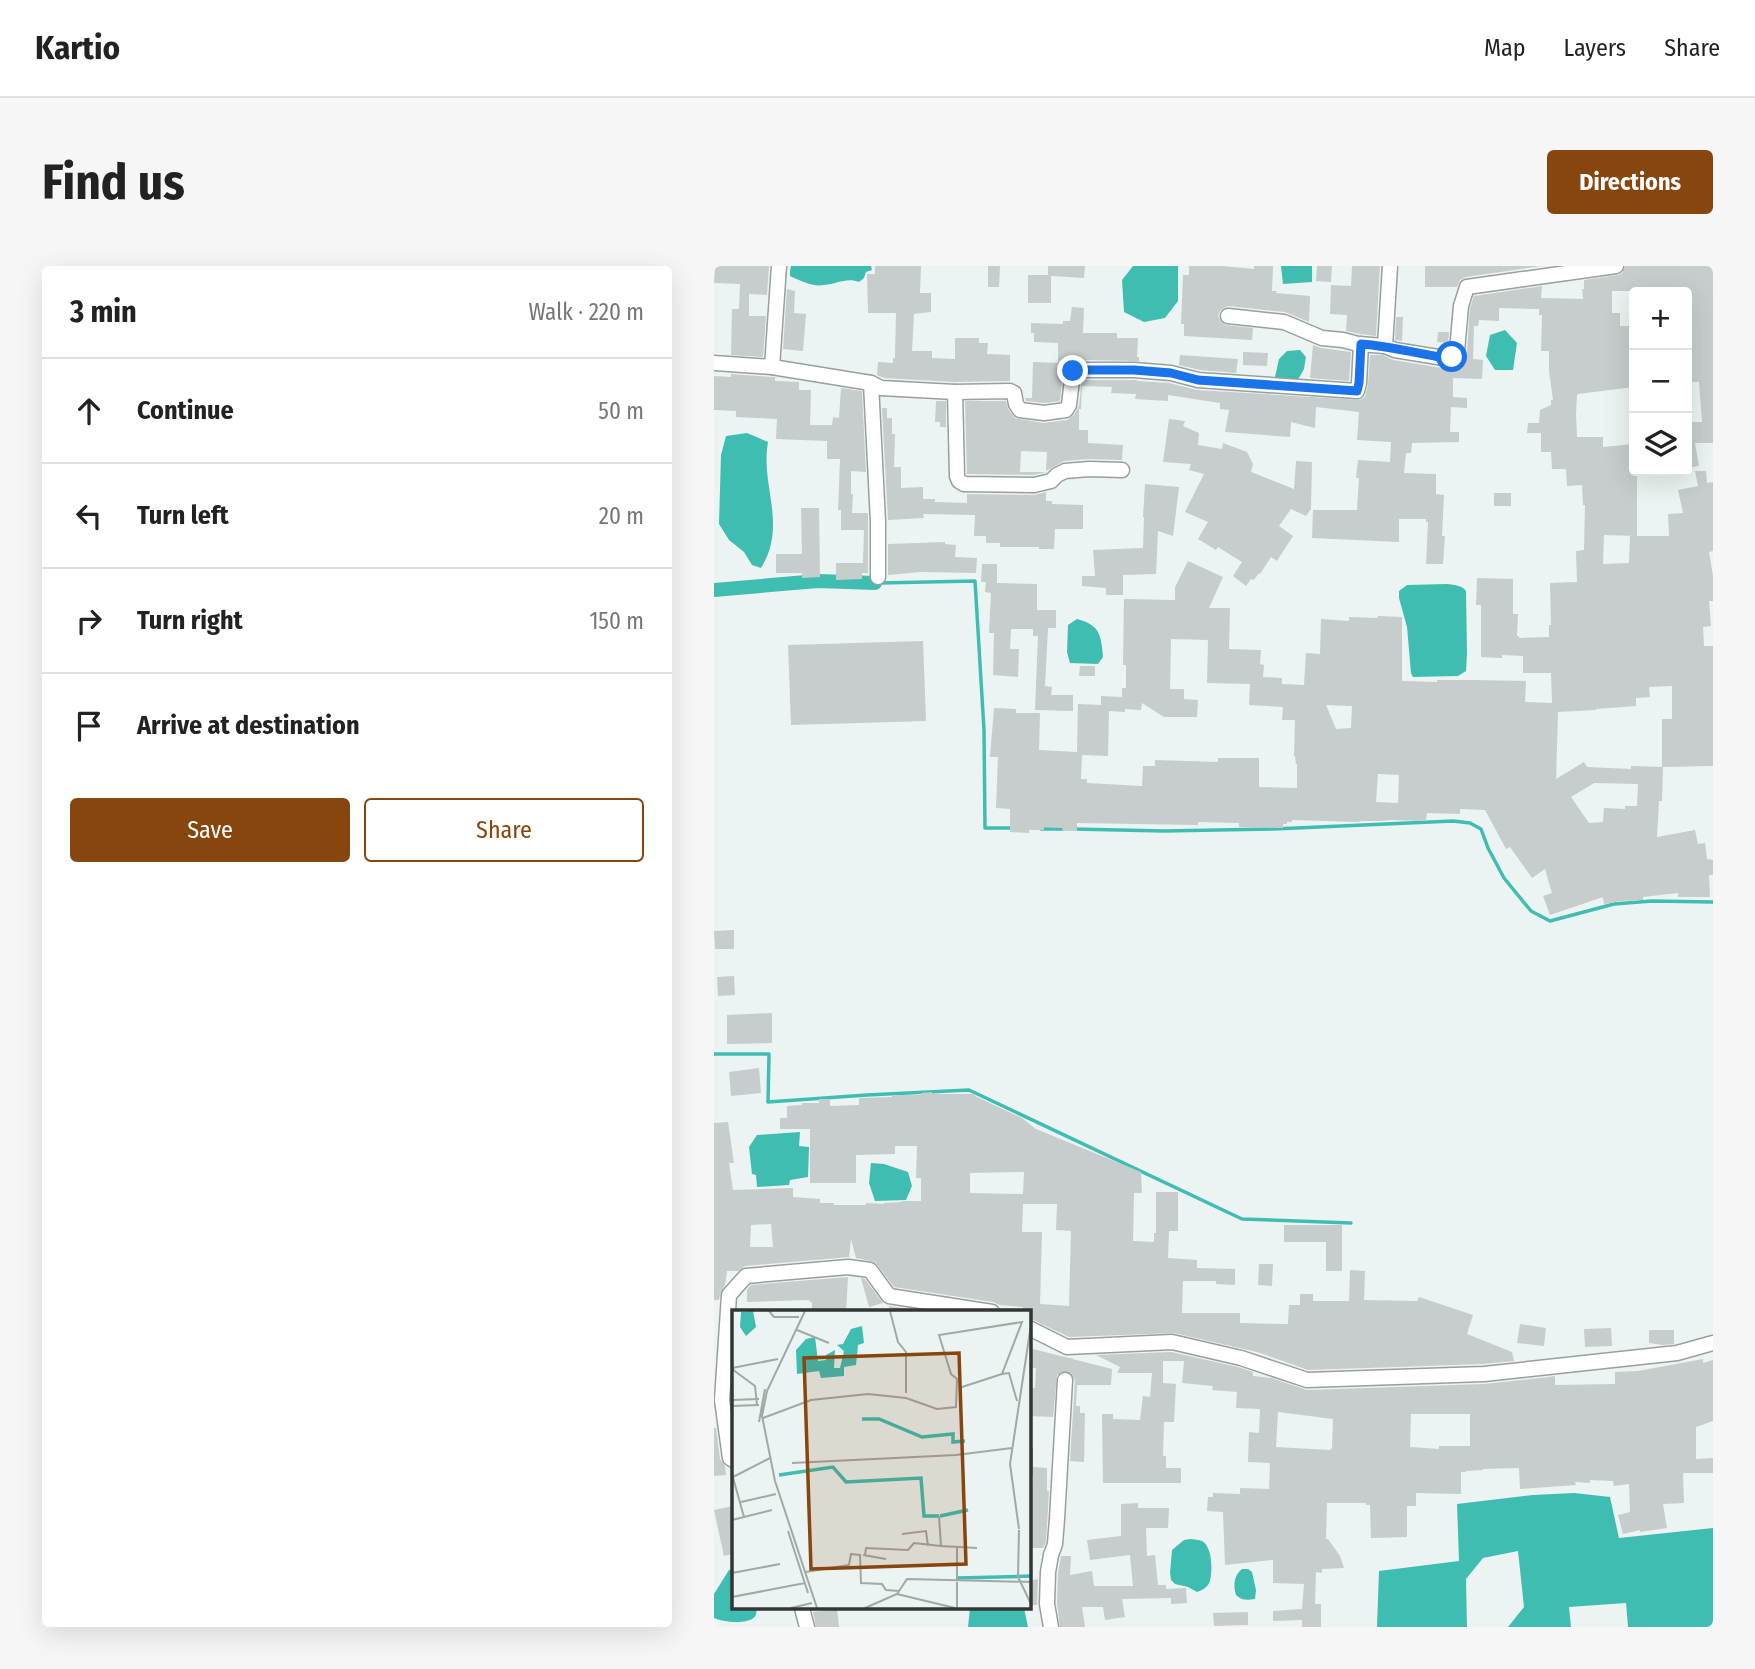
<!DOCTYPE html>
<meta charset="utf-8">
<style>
body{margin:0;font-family:"Fira Sans Condensed",sans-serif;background:#f6f6f6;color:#222}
.controls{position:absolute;right:21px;top:21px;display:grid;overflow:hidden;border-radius:7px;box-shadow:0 7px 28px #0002}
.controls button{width:63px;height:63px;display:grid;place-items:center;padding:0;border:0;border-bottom:2px solid #e0e0e0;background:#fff;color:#222;font:35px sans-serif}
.stop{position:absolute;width:21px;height:21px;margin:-16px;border:5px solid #1a73e8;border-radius:50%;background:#fff}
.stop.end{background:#1a73e8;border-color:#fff;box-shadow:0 2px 7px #0008}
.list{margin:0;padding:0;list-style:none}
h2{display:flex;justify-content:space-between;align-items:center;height:91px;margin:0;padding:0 28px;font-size:30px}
h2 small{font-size:23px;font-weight:400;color:#767676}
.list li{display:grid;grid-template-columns:46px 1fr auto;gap:21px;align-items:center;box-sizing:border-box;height:105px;padding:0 28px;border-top:2px solid #e0e0e0}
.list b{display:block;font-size:26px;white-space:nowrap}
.list em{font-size:23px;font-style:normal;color:#767676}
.actions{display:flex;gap:14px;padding:21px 28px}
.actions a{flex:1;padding:16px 0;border:2px solid #86460e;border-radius:7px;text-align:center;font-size:24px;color:#86460e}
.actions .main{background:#86460e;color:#fff}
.icon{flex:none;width:38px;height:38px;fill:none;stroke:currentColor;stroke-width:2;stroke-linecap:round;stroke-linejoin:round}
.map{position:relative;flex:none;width:999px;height:1361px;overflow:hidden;border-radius:7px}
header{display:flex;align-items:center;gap:42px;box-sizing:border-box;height:98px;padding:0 35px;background:#fff;border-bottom:2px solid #e0e0e0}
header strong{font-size:33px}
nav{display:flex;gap:38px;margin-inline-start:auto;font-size:24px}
.intro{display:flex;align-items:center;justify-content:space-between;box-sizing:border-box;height:168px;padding:0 42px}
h1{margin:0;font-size:49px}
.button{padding:18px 32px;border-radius:7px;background:#86460e;color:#fff;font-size:24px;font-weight:700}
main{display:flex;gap:42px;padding:0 42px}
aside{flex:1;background:#fff;border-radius:7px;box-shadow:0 7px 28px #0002}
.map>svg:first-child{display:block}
</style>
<header>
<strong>Kartio</strong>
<nav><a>Map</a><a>Layers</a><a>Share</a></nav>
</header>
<div class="intro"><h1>Find us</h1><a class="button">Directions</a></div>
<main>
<aside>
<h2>3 min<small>Walk · 220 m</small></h2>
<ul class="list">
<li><svg class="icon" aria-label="ahead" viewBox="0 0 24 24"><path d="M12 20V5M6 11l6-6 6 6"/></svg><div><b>Continue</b></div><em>50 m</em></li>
<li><svg class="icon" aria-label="left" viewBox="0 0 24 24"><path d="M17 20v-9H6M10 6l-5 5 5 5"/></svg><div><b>Turn left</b></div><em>20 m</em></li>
<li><svg class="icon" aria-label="right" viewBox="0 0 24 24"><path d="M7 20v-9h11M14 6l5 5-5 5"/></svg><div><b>Turn right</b></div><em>150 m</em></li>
<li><svg class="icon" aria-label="arrive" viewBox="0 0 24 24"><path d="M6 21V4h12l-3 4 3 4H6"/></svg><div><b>Arrive at destination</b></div></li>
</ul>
<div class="actions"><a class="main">Save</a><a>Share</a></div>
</aside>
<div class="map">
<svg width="999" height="1361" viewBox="0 0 999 1361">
<rect width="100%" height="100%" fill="#ebf4f2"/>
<g fill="#40bdb1">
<path d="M 77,0 L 157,0 L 158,4 L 152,6 L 150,12 L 145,16 C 133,11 123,18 110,19 C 98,21 87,15 76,10 L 76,4 Z"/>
<polygon points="419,0 464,0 464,35 451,52 430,56 410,46 408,14"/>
<polygon points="567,0 598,0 598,16 569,18"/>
<polygon points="791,64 803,77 799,104 781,104 772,90 776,69"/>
<polygon points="586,84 592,91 590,103 581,119 565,117 561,111 565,93 573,85"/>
<path d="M 33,167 L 54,176 C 46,220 74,258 47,302 L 38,299 L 30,286 L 15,274 L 5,258 L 7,189 L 12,170 Z"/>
<path d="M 733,318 C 740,319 748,319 752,325 L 753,387 L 752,405 L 744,410 L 699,411 L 697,407 L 693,361 L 685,332 L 685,325 L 693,319 Z"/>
<path d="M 363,353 C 386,359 387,369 389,391 L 384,398 L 356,397 L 353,386 L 354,359 Z"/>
<polygon points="86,866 85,880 95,881 94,911 76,914 75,919 43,921 42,909 38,908 35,881 43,869"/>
<polygon points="157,897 170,898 194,906 198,920 192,934 161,935 155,917"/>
<polygon points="860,1227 896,1231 905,1272 999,1262 999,1361 914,1361 912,1337 855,1341 857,1361 794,1361 810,1341 804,1285 769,1292 752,1313 753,1361 663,1361 665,1305 745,1295 743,1238 819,1229"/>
<path d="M 476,1273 C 480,1273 485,1274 488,1275 C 498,1280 499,1305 496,1315 C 494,1321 489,1324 483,1326 L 474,1321 L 461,1318 L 457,1314 L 456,1307 L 458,1284 L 470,1274 Z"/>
<path d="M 19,1303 L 19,1342 L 43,1342 C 42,1347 43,1350 38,1353 C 30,1358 8,1356 0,1352 L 0,1328 L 15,1304 Z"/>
<path d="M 528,1303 L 534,1303 L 538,1306 L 542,1324 L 541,1333 C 533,1334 528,1335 522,1329 C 519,1319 520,1309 528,1303 Z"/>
<polygon points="256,1342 310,1342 314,1361 254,1361"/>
</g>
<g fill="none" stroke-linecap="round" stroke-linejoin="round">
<g stroke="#40bdb1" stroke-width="3.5">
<polyline points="165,317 261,315 270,464 271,562 299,562"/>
<polyline points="327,563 351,563"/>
<polyline points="359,563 450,565 560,563 739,555 756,557 767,563 774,582 790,612 817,645 836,655 900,638 938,635 999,636"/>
<polyline points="0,788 55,788 54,836 153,829 255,824 528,953 637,957"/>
</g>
<polyline stroke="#40bdb1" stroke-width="14" points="0,324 104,315 161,317"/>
</g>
<g fill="#c6cdcc" fill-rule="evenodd">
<polygon points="1,0 55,0 53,29 35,28 35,50 52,50 49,91 17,89 18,43 25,43 26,18 0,17"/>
<polygon points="161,0 207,0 206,27 217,27 217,46 200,48 198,85 218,85 218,92 241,93 241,72 265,72 265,77 274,77 273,88 296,89 296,115 241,116 170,112 163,109 164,96 179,97 179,92 181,92 182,47 154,47 153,8 161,8"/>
<polygon points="274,0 286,0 285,21 274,21"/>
<polygon points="334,0 371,0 370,12 337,10 337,37 314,37 314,9 334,9"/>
<polygon points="475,0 508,0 540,3 540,0 559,0 558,25 563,25 562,27 596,30 595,56 571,46 514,40 510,42 506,45 504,50 506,54 512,59 539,62 538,74 470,70 470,58 467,58 469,9 475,9"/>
<polygon points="603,0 618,0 617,16 602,15"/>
<polygon points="638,0 666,0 662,70 646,68 632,65 633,49 616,48 617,19 637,20"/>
<polygon points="711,0 828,0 752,11 746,14 743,21 711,21"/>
<path d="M 911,0 L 999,0 L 999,177 L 981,177 L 985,200 L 973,202 L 973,156 L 988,156 L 985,116 L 973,116 L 973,25 L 959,25 L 959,22 L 929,21 L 929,25 L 898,25 L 898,47 L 906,47 L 906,60 L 920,60 L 920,121 L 864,128 L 863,129 L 862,148 L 863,171 L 889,171 L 889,181 L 920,178 L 920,205 L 923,205 L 923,270 L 890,269 L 889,298 L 915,297 L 916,270 L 955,270 L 954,248 L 969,247 L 964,224 L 984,220 L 981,205 L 992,205 L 993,217 L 999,216 L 999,285 L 995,286 L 999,310 L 999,335 L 995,335 L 997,360 L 989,361 L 990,380 L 999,380 L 999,500 L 948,501 L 948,453 L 958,453 L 958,420 L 935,421 L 936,431 L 922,432 L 922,440 L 882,443 L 882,444 L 844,446 L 842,513 L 870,496 L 873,501 L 917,503 L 917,500 L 949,501 L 948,535 L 945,535 L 943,571 L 981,564 L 984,578 L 991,577 L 993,593 L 999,594 L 999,609 L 995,609 L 996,631 L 964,631 L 964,627 L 929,631 L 929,634 L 907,635 L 890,638 L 889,631 L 836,649 L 829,630 L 838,627 L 831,603 L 818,612 L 796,581 L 792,583 L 771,544 L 746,543 L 746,548 L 713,547 L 712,555 L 676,554 L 668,555 L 646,555 L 645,556 L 578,554 L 578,556 L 573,556 L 573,558 L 569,558 L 569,562 L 525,561 L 525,557 L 484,556 L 484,559 L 363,557 L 363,565 L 349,565 L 348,562 L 330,561 L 330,564 L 315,564 L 315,567 L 296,566 L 296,543 L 282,542 L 284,491 L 276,491 L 280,442 L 302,443 L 302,447 L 326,447 L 325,484 L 363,486 L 364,438 L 387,439 L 387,430 L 408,431 L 408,422 L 412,422 L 412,399 L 409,399 L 410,333 L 461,334 L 461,321 L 474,295 L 509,311 L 495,342 L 516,342 L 515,383 L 547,384 L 546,398 L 550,399 L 549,411 L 568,412 L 568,418 L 590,419 L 592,387 L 606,388 L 607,353 L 635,355 L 635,351 L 663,352 L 664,350 L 688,351 L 688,415 L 723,416 L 723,414 L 758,414 L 812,415 L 811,436 L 838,437 L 837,407 L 809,407 L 809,390 L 788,389 L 788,392 L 767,391 L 767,339 L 762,339 L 763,312 L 799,313 L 799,348 L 804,348 L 803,370 L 805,370 L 805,372 L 835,371 L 835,359 L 837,359 L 836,317 L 863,316 L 862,285 L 870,284 L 871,239 L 869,239 L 868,219 L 853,220 L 852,203 L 838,203 L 837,186 L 827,186 L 827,167 L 813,167 L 814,157 L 825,157 L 826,144 L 837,139 L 837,134 L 839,134 L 835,105 L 835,85 L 827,85 L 828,49 L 825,49 L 825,43 L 785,42 L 785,55 L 765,54 L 764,60 L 760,60 L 759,93 L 769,94 L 768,113 L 739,112 L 739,131 L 753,132 L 753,142 L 737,141 L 736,166 L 745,166 L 745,176 L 698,177 L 697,187 L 692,187 L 690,207 L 722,208 L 722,228 L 730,229 L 728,270 L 731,270 L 729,298 L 712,298 L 714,256 L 712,256 L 712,253 L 685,253 L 685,276 L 598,272 L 599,244 L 643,244 L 645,212 L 642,212 L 644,194 L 676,196 L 677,176 L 643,174 L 645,146 L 602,141 L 601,162 L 577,156 L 576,171 L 511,166 L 515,144 L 506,143 L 506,137 L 454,129 L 454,135 L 421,133 L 422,128 L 397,127 L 398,121 L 368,120 L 367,143 L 365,143 L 365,164 L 374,164 L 374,177 L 409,179 L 408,194 L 375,193 L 350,195 L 332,205 L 333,186 L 307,185 L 306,206 L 333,206 L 319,209 L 253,208 L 251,135 L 292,135 L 294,143 L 301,152 L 329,157 L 353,154 L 360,149 L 365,140 L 368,114 L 423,114 L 423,115 L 455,117 L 483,124 L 646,134 L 651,131 L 654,119 L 656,89 L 669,89 L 679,94 L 728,102 L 739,101 L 745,97 L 753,86 L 756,42 L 760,30 L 828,20 L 827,32 L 869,33 L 868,23 L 870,23 L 870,14 L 904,9 L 908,7 ZM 457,373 L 494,374 L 493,417 L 536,418 L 535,439 L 569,441 L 568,454 L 581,454 L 580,490 L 581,490 L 582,498 L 583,498 L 583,522 L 545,521 L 545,492 L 504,492 L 504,496 L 441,494 L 441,500 L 429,500 L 428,520 L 373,517 L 373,513 L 367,513 L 368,489 L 394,490 L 395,445 L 411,446 L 411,443 L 427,444 L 428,437 L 450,451 L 483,451 L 484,434 L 470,433 L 470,423 L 456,423 ZM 612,439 L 638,440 L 637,462 L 622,463 ZM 664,508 L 685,509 L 684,537 L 662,536 ZM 880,517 L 924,518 L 923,540 L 911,540 L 911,543 L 890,542 L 889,556 L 875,557 L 857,531 Z"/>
<polygon points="73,23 81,25 80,47 92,48 89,85 69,83"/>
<polygon points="358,41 370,42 369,67 403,67 403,72 424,72 423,91 425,91 425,95 374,94 355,96 349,104 346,135 330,137 312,135 311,132 318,132 319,96 344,97 344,77 320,76 320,67 317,67 317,57 349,58 349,55 356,55"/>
<polygon points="682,51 689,51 688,75 681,74"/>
<polygon points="724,66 735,66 734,77 723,76"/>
<polygon points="599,79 607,82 637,86 635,115 596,112"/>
<polygon points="529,86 554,87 553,100 529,99"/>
<polygon points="466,89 524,93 522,107 486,104 465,99"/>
<polygon points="17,108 57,111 61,111 61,115 85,116 85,124 97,124 96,159 118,159 119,151 125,152 127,122 148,125 152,206 137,205 137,228 139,228 138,247 154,247 154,307 148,307 148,313 122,314 122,297 149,297 150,264 127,264 127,244 124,244 126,193 113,193 113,175 62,173 63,153 22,151 22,145 0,144 0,110 17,111"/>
<polygon points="222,135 232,135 232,161 226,161 226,156 221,156"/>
<polygon points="168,142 173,142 173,152 178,152 178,168 181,168 180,201 187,201 187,222 209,221 209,233 221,233 221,236 253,237 253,228 320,229 332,226 332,235 338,235 338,238 369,239 369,263 341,263 340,283 325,283 325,281 286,281 286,277 272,277 272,270 260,270 261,249 209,248 210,252 174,254"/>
<polygon points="455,153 471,155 469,160 485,167 484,179 508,183 509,177 533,186 539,198 537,206 580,223 582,195 598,196 597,243 592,250 577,243 565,260 579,270 563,295 557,291 546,308 545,307 540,314 537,313 532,320 519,310 528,296 504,281 502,284 484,273 494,256 471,246 490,208 475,204 477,198 449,196"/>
<polygon points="431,218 465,221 459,270 444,265 442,308 409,309 409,329 392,329 392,322 368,320 368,310 381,310 379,284 429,282 430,251 429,251"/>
<rect x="780" y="227" width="17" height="13"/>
<polygon points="87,242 105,242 106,311 88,312 88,307 62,307 62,288 88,288"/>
<polygon points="231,276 231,278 242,279 241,291 263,292 262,307 207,306 174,309 174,278"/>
<polygon points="268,298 283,298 283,317 323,318 323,344 342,344 342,362 334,362 331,420 338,421 337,429 359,429 359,445 321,444 324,370 319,370 319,363 297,363 296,383 305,383 304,411 279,409 280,367 275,367 277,327 271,326 272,316 267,316"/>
<polygon points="209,375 212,455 77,459 74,379"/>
<polygon points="366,400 381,400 381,410 365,410"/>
<polygon points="20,664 20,683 1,683 0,665"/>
<polygon points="20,710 21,729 4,730 3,711"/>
<polygon points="58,747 58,777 13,778 13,749"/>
<polygon points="45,802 47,827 17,830 15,806"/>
<path d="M 218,826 L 218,828 L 261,828 L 261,830 L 308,852 L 322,863 L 427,906 L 428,927 L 420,927 L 419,975 L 440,976 L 440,967 L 442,967 L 442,926 L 464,926 L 464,965 L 455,965 L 454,992 L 483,994 L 483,1002 L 521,1003 L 521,1019 L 502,1018 L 502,1015 L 469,1015 L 468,1047 L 526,1047 L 526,1057 L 574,1058 L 575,1039 L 586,1039 L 586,1028 L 599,1028 L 599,1035 L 635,1035 L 636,1004 L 651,1005 L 650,1034 L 703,1035 L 705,1031 L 759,1049 L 753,1068 L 798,1086 L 800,1095 L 769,1098 L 594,1104 L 543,1086 L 460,1067 L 355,1071 L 315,1052 L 315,1046 L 309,1046 L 309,1041 L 285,1039 L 279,1036 L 180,1021 L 161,996 L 142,992 L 137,973 L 135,991 L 31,1000 L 24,1005 L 13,1005 L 11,1019 L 6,1028 L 5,1034 L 0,1034 L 0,857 L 14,856 L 20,897 L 15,897 L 19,924 L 79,922 L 79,931 L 106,933 L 106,937 L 120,937 L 120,939 L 152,939 L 152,937 L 170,938 L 170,937 L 188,936 L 188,935 L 207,935 L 207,912 L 202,912 L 203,880 L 181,880 L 181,888 L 142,889 L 142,917 L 96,917 L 96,863 L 66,863 L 66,852 L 73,852 L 73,840 L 88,839 L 88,837 L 105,837 L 105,833 L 116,833 L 116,840 L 145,839 L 145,832 L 178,831 L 178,829 L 207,829 L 207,827 ZM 310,906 L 309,928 L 256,927 L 256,907 ZM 309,938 L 343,938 L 342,964 L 357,965 L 355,1040 L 326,1038 L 328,966 L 308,966 ZM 57,958 L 59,981 L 36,981 L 37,959 Z"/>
<polygon points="570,959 628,959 628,1005 612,1005 612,976 570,976"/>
<polygon points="545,998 559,998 558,1020 544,1019"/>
<polygon points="134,1011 132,1046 98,1046 98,1036 95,1036 96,1034 33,1036 33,1024 37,1019"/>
<polygon points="147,1012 151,1013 169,1037 155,1041"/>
<polygon points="175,1040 215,1046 175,1045"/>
<polygon points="806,1058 832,1062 830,1080 803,1077"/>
<polygon points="897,1062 898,1080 871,1081 870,1063"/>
<polygon points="935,1064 960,1064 960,1078 949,1079 935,1077"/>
<polygon points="315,1082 398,1103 397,1119 363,1119 362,1140 366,1140 366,1147 371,1147 370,1196 356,1195 361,1115 357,1106 351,1104 346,1106 343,1109 339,1151 315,1150 315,1122 321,1122 322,1102 315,1102"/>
<path d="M 457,1086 L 524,1101 L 539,1106 L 539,1110 L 557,1112 L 593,1124 L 770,1118 L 835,1111 L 841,1110 L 841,1119 L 901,1118 L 901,1106 L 924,1105 L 989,1093 L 989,1097 L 999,1094 L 999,1155 L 982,1161 L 982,1193 L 999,1192 L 999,1207 L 969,1207 L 970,1237 L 949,1238 L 953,1262 L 926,1266 L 926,1264 L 909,1268 L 904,1249 L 916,1246 L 915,1218 L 900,1220 L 899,1215 L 876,1214 L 876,1217 L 861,1216 L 862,1219 L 806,1223 L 805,1202 L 769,1203 L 769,1204 L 752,1205 L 752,1206 L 747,1206 L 747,1228 L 702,1227 L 702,1240 L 693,1240 L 693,1271 L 657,1272 L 656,1239 L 652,1239 L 652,1237 L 613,1237 L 612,1273 L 614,1273 L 626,1290 L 630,1302 L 608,1303 L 608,1307 L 602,1306 L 601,1338 L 607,1338 L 607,1361 L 588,1361 L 588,1354 L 559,1355 L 559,1345 L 588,1343 L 590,1318 L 559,1317 L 559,1294 L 511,1299 L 509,1246 L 493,1245 L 494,1231 L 499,1231 L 499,1227 L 526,1228 L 526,1222 L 555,1223 L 556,1197 L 534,1196 L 535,1166 L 545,1167 L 546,1143 L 522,1142 L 523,1126 L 498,1124 L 499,1120 L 468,1117 L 470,1095 L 449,1095 L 449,1117 L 462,1118 L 460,1156 L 450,1156 L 449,1190 L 452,1190 L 452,1202 L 467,1202 L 467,1217 L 389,1217 L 388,1148 L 399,1148 L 399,1153 L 426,1154 L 429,1130 L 436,1131 L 438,1107 L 403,1107 L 406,1101 L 382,1089 ZM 564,1146 L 619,1153 L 618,1182 L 616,1184 L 562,1181 ZM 697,1148 L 756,1148 L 756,1180 L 725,1180 L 725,1183 L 696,1181 Z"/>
<polygon points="0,1162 2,1162 6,1193 11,1200 12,1209 0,1210"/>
<polygon points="319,1201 333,1202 333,1225 335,1225 332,1276 329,1282 315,1282 315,1225 318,1225"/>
<polygon points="424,1237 424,1242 455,1242 454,1262 432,1262 433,1290 441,1289 444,1319 452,1319 452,1323 472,1322 473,1337 457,1338 457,1332 408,1333 411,1351 391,1354 389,1341 368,1341 371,1361 346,1361 343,1337 344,1307 347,1290 357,1290 356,1309 378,1305 380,1320 419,1320 416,1289 376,1294 373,1274 407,1270 407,1238"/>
<polygon points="19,1240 19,1288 10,1290 0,1244"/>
<polygon points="324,1313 323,1339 317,1339 315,1315"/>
<polygon points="123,1343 125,1361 102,1361 99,1346"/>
<polygon points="534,1346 534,1359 500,1360 499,1347"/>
</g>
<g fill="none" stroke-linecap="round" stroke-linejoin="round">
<polyline stroke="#c6cecc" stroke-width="14" stroke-dasharray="14 7" stroke-linecap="butt" points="351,1114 352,1092"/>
<g stroke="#989f9e" stroke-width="17">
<g id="street">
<polyline points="676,0 671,80 681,84 730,92 738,91 743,85 747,40 753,21 902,0"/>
<polyline points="514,50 570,56 608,72 629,74 644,78 671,80"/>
<polyline points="0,97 58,101 157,117 164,256 164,311"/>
<polyline points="58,101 65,0"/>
<polyline points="157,117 167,122 241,126 296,125 300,127 302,138 306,144 330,147 352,144 355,139 359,105 374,104 420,104 457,107 484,114 643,125 645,117 647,78"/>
<polyline points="241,126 243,210 245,215 250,218 320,219 337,215 343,209 351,205 375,203 408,204"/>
<polyline points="315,1062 353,1081 458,1076 527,1092 593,1114 770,1108 963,1087 999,1077"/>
<polyline points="19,1194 16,1192 8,1134 15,1029 32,1010 134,1001 156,1004 175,1030 278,1046"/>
<polyline points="88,1342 93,1361"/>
<polyline points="337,1361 333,1338 334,1306 337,1289 341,1278 343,1253 351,1114"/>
</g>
</g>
<use href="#street" stroke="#fff" stroke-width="14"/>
</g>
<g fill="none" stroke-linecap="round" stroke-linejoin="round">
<path stroke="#1a73e8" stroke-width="9" d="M 359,105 L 374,104 L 420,104 L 457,107 L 484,114 L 643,125 L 645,117 L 647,78 C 675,80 702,87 730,92 L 738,91"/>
</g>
<g transform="translate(18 1044)">
<rect width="299" height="299" fill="#ebf4f2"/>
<path d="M 21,1 L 24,17 L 14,26 L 8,17 L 9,2 ZM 130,16 L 132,33 L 126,35 L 124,55 L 112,57 L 112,66 L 89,68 L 87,61 L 65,64 L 64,40 L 74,29 L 83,27 L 86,51 L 94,50 L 94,45 L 103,40 L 102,58 L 108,58 L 112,41 L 105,35 L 111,34 L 119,19 Z" fill="#40bdb1"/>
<path fill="none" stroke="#40bdb1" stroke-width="3.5" d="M 130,109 L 147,109 L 190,127 L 221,124 L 221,132 L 233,131M 47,165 L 101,157 L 114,172 L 189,168 L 192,206 L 207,206M 208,206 L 236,200M 226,268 L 300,266"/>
<path fill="none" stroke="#a1a8a6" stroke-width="2" d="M 37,1 L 42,7 L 67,7M 73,1 L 35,81 L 30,106 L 43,171 L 85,298M 158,1 L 166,32 L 174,42 L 174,83M 65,20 L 97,33M 0,58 L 46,49M 0,59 L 23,76 L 25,95M 227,78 L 270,64M 0,90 L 27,89M 0,96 L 27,95M 31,108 L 79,90 L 136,84 L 174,88 L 205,99 L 224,97 L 225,69 L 219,64 L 207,25 L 290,12 L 270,64 L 277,63 L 285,91M 27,112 L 33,79M 300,138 L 300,165M 60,153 L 224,145 L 280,138M 0,164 L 12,207 L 0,210M 1,167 L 38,148M 9,192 L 44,184M 207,206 L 209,236 L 245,238M 12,207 L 40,200M 287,219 L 278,154 L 300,8M 287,220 L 286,267 L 300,296M 56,221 L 76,283M 170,224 L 194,221 L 196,236M 225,238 L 225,298M 131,245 L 154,249M 133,245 L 134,238 L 176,240 L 182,233 L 209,236M 74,262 L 117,255 L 119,244 L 128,245 L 129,273 L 150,274 L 154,280 L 168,281M 0,263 L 48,254M 165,284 L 223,298M 0,287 L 73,273M 59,298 L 80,293M 133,298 L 165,284 L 175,269 L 300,272"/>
<path fill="#86460e" fill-opacity="0.15" stroke="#86460e" stroke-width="3.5" d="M 227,43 L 234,254 L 79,259 L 72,48 Z"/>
<rect width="299" height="299" fill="none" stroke="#333635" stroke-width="3.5"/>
</g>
</svg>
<div class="controls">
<button>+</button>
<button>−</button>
<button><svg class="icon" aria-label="layers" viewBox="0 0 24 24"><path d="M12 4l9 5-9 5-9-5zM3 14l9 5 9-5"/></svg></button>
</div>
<div class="stop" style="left:738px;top:91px"></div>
<div class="stop end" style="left:359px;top:105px"></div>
</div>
</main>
